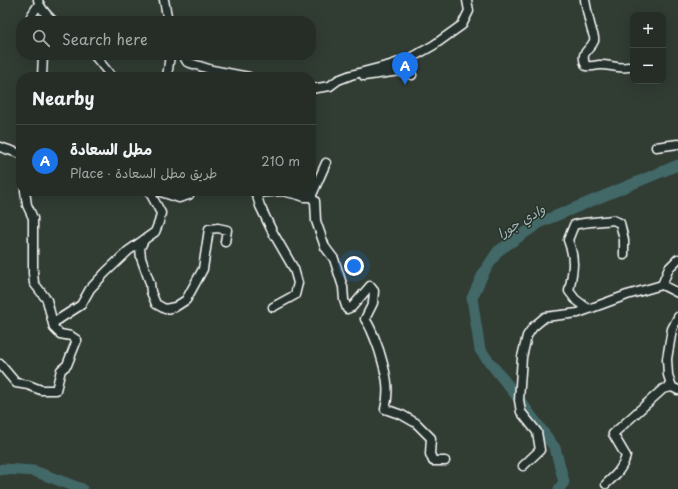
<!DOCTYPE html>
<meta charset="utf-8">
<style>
body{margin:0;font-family:"Playpen Sans","Playpen Sans Arabic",sans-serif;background:#313932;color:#f1f3f6}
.controls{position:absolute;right:12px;top:12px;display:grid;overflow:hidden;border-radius:8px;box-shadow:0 4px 16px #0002}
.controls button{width:36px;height:36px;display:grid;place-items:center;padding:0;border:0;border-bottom:1px solid #424943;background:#252d26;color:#f1f3f6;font:20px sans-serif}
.you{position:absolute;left:354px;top:266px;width:14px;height:14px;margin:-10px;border:3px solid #fff;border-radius:50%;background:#1a73e8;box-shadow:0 0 0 6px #1a73e833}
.badge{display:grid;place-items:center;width:26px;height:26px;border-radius:50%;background:#1a73e8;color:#fff;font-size:13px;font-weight:700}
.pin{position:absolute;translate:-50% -33px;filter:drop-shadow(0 1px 2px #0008)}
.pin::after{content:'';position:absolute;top:21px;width:14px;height:12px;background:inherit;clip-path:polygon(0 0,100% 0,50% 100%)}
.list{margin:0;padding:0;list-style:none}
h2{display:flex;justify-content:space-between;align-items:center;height:52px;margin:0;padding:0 16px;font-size:17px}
h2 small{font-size:13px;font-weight:400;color:#a3a8a7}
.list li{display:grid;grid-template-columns:26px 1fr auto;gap:12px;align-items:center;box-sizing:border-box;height:72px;padding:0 16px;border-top:1px solid #424943}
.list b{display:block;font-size:15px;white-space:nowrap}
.list p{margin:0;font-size:13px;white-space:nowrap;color:#a3a8a7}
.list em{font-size:13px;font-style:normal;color:#a3a8a7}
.icon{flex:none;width:22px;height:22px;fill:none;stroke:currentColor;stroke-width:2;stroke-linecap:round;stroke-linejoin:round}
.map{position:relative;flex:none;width:678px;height:489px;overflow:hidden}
.search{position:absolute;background:#252d26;box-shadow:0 4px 16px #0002;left:16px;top:16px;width:300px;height:44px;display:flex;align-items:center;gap:10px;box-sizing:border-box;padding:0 14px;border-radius:16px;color:#a3a8a7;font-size:15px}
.panel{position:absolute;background:#252d26;box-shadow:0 4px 16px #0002;left:16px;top:72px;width:300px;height:124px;border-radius:16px}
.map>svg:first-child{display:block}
</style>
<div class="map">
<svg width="678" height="489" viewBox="0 0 678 489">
<rect width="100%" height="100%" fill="#313c33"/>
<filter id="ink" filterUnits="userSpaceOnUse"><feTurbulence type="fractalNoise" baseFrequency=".025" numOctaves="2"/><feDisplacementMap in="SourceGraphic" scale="8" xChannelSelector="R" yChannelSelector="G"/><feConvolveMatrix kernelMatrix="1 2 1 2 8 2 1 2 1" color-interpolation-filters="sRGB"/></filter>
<g filter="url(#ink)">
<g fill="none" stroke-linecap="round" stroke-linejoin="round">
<polyline stroke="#8ea4a4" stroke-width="2" points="0,466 3,469"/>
<g stroke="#436767" stroke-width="11">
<polyline points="0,470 3,469 34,471 82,489"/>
<polyline points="559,489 564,482 555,448 515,394 480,350 472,298 484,272 498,251 541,222 678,165"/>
</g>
<g stroke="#fff" stroke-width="11">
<g id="minor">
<path d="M 38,0 C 40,9 47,15 53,21"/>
<polyline points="164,0 168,21"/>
<path d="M 585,0 C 587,11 589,21 592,31 C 593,34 595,38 594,41 C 590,51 579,51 586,66 C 591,67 594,66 599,65 C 608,64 618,69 628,67"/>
<polyline points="33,21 31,16 39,4"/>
<polyline points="94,55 112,77"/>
<polyline points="183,55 187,62 212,70 249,77"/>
<polyline points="364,76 400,71 412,75"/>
<polyline points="42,77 43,55"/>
<polyline points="167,77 170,55"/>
<polyline points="311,89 330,86 338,80 351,75 390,65 411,58 434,45 462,25 469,11 467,0"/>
<polyline points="0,147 21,154"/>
<polyline points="656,147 678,144"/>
<polyline points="158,191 179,198 189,195"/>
<polyline points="253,191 256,193 282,191 299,195 300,192"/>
<polyline points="256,191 256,193 260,206 272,231 294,269 298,283 295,295 273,307"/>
<path d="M 299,195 L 304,197 L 311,197 L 315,201 L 316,221 L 325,247 L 334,259 L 343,287 L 344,300 L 347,309 L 352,307 L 370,286 L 374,291 L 373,303 L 365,319 C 372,329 375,339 379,350 C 385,370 391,388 385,409 L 402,415 L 416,423 L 431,438 L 430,454 L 433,461 L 445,461"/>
<polyline points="311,197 326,163"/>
<polyline points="144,240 140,248 141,258 150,283 151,292 156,304 165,309 175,307 186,300 203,269 209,229 218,228 227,230 225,242"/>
<polyline points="662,285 669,268 678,259"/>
<path d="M 588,309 L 575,299 L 569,291 C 573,270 576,261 568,240 L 574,225 C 587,221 600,222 613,220 L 620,223 L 624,240 L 624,255"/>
<polyline points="678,317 672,329 667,359 668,375 672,387 678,390"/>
<polyline points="53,323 81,305 90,289 106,272 128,251 155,232 159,222 161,213 149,191"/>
<polyline points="0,364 16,383 28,385 41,390 56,390 61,370 67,365 77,340 71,336 60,334 54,328 47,300 34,283 33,273 33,218 27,205 25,191"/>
<polyline points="523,466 540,450 537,432 521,412 519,400 522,357 527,336 533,327 545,317 578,313 627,295 662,285 678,293"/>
<path d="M 606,484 C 616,475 623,468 626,456 L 613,434 L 663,389 L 672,387"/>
</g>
</g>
<use href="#minor" stroke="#26332d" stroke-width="8"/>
</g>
</g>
<g text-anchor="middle" stroke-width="3" stroke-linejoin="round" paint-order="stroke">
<g font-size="13" font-style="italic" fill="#abb" stroke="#26332d">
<text transform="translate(521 221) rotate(-31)" y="5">وادي جورا</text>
</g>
</g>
</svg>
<div class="controls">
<button>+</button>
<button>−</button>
</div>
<div class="you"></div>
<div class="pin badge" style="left:405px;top:85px">A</div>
<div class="search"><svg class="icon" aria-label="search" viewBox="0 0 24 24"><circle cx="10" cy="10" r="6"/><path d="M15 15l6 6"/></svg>Search here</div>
<section class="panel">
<h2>Nearby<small></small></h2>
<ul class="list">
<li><span class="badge">A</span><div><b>مطل السعادة</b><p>Place · طريق مطل السعادة</p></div><em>210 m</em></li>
</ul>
</section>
</div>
